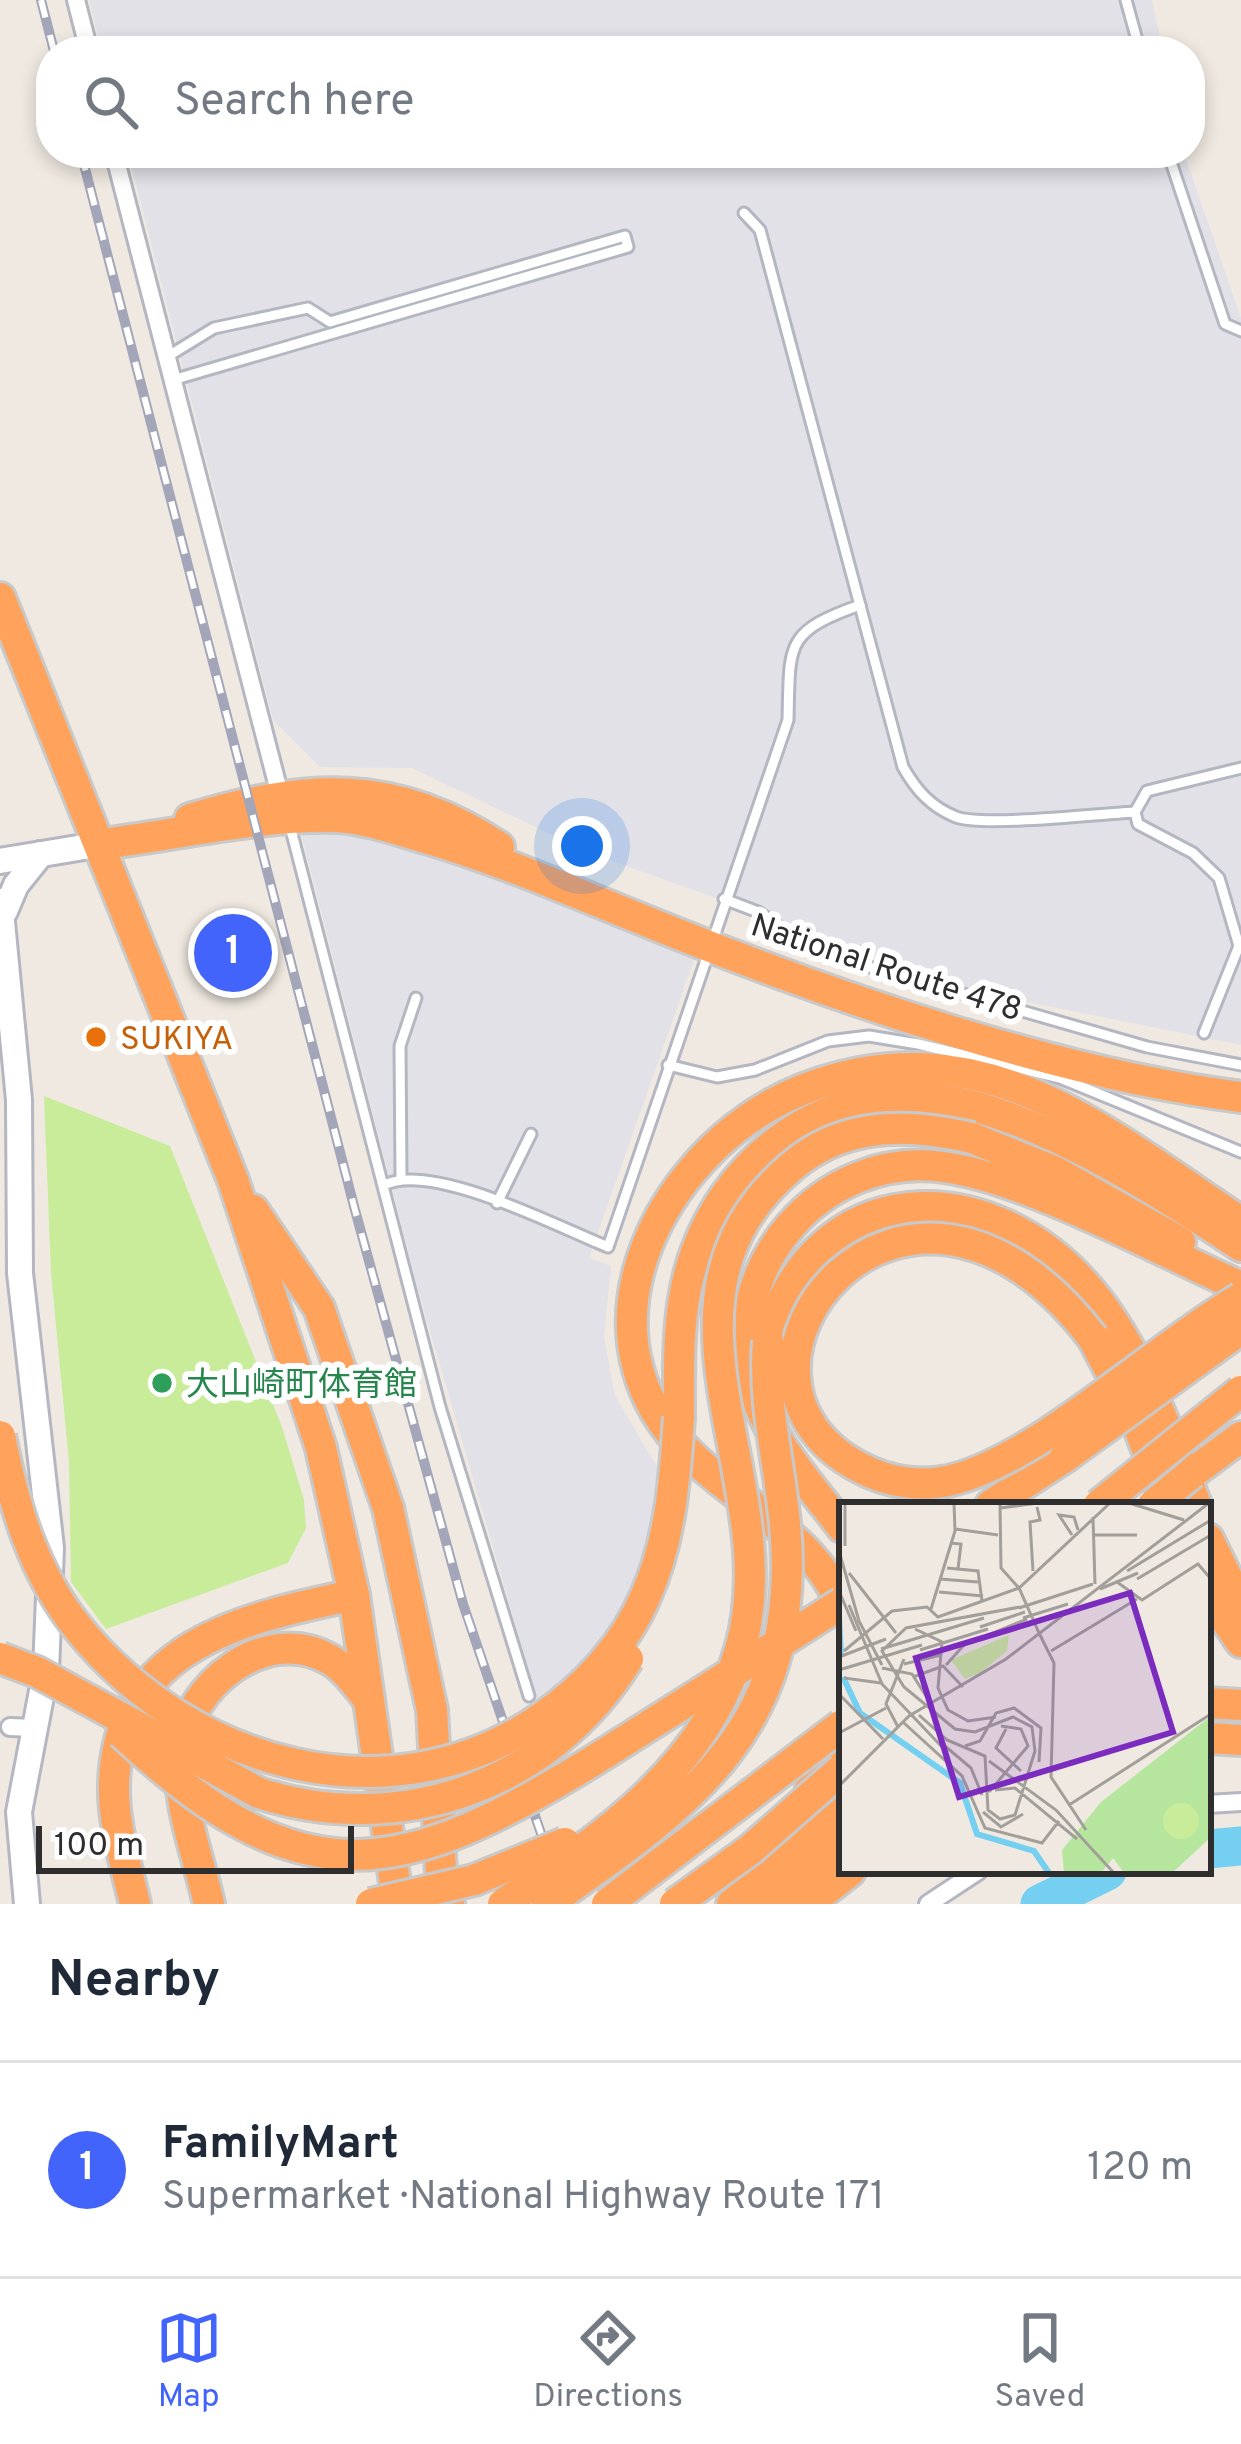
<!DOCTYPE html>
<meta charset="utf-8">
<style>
body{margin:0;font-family:Overpass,"Noto Sans JP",sans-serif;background:#f6f6f7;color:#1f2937}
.scale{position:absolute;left:36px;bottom:30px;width:318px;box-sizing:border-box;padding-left:12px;border:6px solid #2e2e2e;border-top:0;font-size:33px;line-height:42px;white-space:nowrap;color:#2e2e2e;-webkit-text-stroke:9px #fff;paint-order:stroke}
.you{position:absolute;left:582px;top:846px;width:42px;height:42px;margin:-30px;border:9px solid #fff;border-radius:50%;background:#1a73e8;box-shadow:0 0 0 18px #1a73e833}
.badge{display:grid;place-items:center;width:78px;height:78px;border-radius:50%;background:#4264fb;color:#fff;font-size:39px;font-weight:700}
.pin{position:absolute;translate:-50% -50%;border:6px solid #fff;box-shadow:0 3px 12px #0006}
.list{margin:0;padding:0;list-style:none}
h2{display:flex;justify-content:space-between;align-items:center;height:156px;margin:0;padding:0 48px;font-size:51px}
h2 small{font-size:39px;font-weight:400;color:#747a83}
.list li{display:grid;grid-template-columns:78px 1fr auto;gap:36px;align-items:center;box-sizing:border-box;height:216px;padding:0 48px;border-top:3px solid #e0e1e3}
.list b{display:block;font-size:45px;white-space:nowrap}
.list p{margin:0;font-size:39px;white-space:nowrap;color:#747a83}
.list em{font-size:39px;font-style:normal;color:#747a83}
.icon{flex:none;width:66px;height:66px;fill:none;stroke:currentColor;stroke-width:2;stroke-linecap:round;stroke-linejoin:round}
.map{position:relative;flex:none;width:1241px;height:1904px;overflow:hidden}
.search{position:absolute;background:#fff;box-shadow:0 6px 18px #0003;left:36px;right:36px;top:36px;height:132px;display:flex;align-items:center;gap:30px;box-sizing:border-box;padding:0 42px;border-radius:48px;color:#747a83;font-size:45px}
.sheet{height:372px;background:#fff}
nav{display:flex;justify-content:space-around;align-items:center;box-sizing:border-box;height:168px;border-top:3px solid #e0e1e3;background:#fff;font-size:33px;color:#747a83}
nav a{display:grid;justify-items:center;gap:6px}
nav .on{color:#4264fb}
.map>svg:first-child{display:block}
</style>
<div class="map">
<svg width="1241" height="1904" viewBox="0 0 1241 1904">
<rect width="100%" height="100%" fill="#efe9e1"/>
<g fill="#e3e1e8">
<polygon points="89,0 1152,0 1163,51 102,51"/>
<polygon points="128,153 1184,153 1241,318 1241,1045 979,992 587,852 412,768 320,767 273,720"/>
<polygon points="306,829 374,832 688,948 695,957 589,1258 611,1266 604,1337 615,1396 665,1480 657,1534 620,1620 573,1677 538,1702 417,1286 302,837"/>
</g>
<polygon fill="#c9ec9a" points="44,1096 170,1146 282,1427 304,1500 306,1528 288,1563 106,1629 71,1582 69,1462 51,1273"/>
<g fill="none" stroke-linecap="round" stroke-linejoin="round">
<g stroke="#75cff0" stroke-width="39">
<polyline points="1208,1849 1241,1846"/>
<polyline points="1040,1904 1107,1871"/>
</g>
<g stroke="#b4b7c1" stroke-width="15">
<g id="lane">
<polyline points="1126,0 1140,51"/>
<polyline points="1168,153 1225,324 1241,331"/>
<path d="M 744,213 L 760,230 L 903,767 C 916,790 931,807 956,817 C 983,827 1099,814 1135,812"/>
<polyline points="170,355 214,328 308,308 330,322 625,236 628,247 176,379"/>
<polyline points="289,822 440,1407 529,1696"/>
<polyline points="724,899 758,912 814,951 1147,1047 1241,1065"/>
<polyline points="1204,1033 1239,946 1219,878 1193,853 1138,824 1135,812 1147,791 1241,768"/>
<polyline points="668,1065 717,1077 755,1070 828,1041 869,1036 918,1044 1060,1078 1241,1152"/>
<polyline points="401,1177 400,1046 416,998"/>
<path d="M 384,1185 C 432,1161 558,1227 608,1247 L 788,720 C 790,644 784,632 860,605"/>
<polyline points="497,1203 531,1134"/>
</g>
</g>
<g stroke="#b4b7c1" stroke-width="22">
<g id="street">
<polyline points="76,0 89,51"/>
<polyline points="114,153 280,795"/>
<polyline points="10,1727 33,1728"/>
<polyline points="1208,1804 1241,1802"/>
<polyline points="928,1904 978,1871"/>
</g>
</g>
<g stroke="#b4b7c1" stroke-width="30">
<g id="secondary">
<polyline points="0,861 102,844"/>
<polyline points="0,901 19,1100 20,1273 51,1548 46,1670 19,1812 27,1904"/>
<polyline points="5,911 16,885 41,854"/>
</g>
</g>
<g stroke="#c9c9c9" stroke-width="36">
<g id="highway">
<polyline points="0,598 233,1180 321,1448 354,1595 398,1904"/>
<path d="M 190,819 C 306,784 394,777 499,847"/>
<path d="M 102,844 C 176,835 265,814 338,817 C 368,819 398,830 426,838 C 513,864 589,899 673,932 C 842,1000 1061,1074 1241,1097"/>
<polyline points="972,1138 1056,1172 1180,1242"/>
<polyline points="253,1210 319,1308 388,1508 432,1710 441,1872 449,1904"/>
<polyline points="1093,1338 1136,1420 1160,1483"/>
<path d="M 768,1341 C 813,1173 991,1170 1092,1293 C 1141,1353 1168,1433 1196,1505"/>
<path d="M 679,1417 C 679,1368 677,1318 690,1271 C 721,1161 821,1084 938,1099 C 1035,1112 1159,1191 1241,1246"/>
<polyline points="1192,1473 1241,1437"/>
<polyline points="991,1505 1065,1457"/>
<path d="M 842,1527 C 810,1485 769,1441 754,1389 C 719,1269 821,1150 944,1167 C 1030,1179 1158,1250 1241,1287"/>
<polyline points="1208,1539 1241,1606"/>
<polyline points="1208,1594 1241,1642"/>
<path d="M 842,1606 C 804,1508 669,1485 638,1369 C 620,1303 643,1235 683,1182 C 719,1135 765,1101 821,1083 C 988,1028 1110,1135 1241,1222"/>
<polyline points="1208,1703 1241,1705"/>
<polyline points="1208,1738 1241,1740"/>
<polyline points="811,1786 842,1747"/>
<path d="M 135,1904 C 126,1865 113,1824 114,1784 C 118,1645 243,1618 354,1595"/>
<path d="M 209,1904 C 198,1856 176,1800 181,1750 C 187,1685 266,1623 329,1659 C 345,1668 356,1684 368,1699"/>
<polyline points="732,1904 842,1813"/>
<polyline points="767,1904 842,1849"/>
<polyline points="808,1904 850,1871"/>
</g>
</g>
<use href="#lane" stroke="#fff" stroke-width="9"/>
<use href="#street" stroke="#fff" stroke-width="16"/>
<use href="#secondary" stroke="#fff" stroke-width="24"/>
<use href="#highway" stroke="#ffa35c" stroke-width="30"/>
<g stroke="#a3a6b8" stroke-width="10">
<g id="rail">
<polyline points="41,0 54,51"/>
<polyline points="81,153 355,1210 463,1604 565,1904"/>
</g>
</g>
<use href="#rail" stroke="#fff" stroke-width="6" stroke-dasharray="18" stroke-linecap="butt"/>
<g stroke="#c9c9c9" stroke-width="36" stroke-linecap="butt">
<g id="highway-bridge">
<path d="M 1093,1338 C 902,1089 684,1375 859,1467 C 888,1483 924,1488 956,1479 C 1043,1455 1158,1346 1241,1298"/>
<path d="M 0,1436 C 14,1506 33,1572 78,1628 C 189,1765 389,1823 541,1718 C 585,1688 625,1645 646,1595 C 671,1539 675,1477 679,1417"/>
<polyline points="1065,1457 1241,1329"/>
<polyline points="1099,1505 1241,1391"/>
<polyline points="1153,1505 1192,1473"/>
<path d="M 0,1658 L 37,1672 L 259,1793 C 398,1838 550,1787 628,1659"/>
<path d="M 122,1733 C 304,1904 402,1880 604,1754 C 683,1704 763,1654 842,1603"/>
<polyline points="371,1904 474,1880 565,1843"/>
<path d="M 503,1904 C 600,1840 706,1768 740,1650 C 789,1484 632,1302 791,1167 C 843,1122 908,1123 972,1138"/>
<path d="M 547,1904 C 695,1801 803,1725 785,1524 C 779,1462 763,1403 768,1341"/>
<polyline points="607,1904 842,1725"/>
<polyline points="675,1904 751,1849 842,1769"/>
</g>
</g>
<use href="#highway-bridge" stroke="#ffa35c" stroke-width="30"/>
</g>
<circle fill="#e8710a" stroke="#fff" stroke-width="4.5" cx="96" cy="1037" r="12"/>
<circle fill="#2e9e5b" stroke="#fff" stroke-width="4.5" cx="162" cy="1383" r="12"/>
<g text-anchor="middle" stroke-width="12" stroke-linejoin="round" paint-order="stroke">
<g font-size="33" fill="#2e2e2e" stroke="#fff">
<text transform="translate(887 966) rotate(18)" y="12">National Route 478</text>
</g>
<g font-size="33" fill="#c56008" stroke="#fff" text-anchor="start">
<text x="120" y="1049">SUKIYA</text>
</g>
<g font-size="33" fill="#27864d" stroke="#fff" text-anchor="start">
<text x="186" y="1395">大山崎町体育館</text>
</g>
</g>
<g transform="translate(839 1502)">
<rect width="372" height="372" fill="#efe9e1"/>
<path d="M 372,214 L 372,335 L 333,371 L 285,371 L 274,356 L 262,371 L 225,371 L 223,348 L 262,300 Z" fill="#b6e59e"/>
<path d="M 170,133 L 168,149 L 141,171 L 126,177 L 112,158 ZM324 319a18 18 0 1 1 36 0a18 18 0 1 1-36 0Z" fill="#c9ec9a"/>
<path fill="none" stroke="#75cff0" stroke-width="6" d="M 0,114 L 2,155M 4,175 L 21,211 L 121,281 L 138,332 L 195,349 L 210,371"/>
<path fill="none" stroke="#a29e99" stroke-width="3" d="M 161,1 L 162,66 L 180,86 L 271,1M 290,1 L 345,18M 161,6 L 199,1M 254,15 L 256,82M 116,27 L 159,33M 233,33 L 220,13 L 235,15 L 239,28M 255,33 L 298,33M 111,41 L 122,42 L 119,67M 6,44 L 6,1M 0,49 L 20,119 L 43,163M 108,66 L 139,69 L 143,99M 194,69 L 191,20 L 201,18 L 198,5M 288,69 L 372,18M 10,71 L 57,131M 101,77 L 139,80M 298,77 L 372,33M 278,80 L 303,98 L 359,62 L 372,77M 261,87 L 299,71M 0,89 L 17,129M 100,90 L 144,94M 10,103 L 43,182 L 104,246M 180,106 L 254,82M 92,107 L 116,29 L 115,1M 184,116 L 229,102M 141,125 L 186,110M 76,127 L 103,140 L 99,186 L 109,208 L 129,219 L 157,215M 200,131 L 215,161 L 212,275 L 247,328M 42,147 L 145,116M 81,148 L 149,127M 5,149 L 53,109 L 88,105 L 99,115 L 180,86 L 200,131M 212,149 L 298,97M 0,155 L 47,137M 65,162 L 102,153M 107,163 L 125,143 L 188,117M 43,166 L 73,172 L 94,205M 0,168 L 83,143M 74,175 L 104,164 L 124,185M 5,176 L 42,181M 0,192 L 44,237M 80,213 L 108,238 L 146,254 L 149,308 L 161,317 L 176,313 L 196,249 L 193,225 L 174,215 L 136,230 L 116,227 L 65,185 L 43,149 L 67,126 L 181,105M 65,221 L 123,274 L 146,326 L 203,341 L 220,319M 59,225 L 47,202 L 65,157M 167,227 L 157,246 L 182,269M 0,231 L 47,206M 100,239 L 132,266 L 143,293M 126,244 L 141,239 L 157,211 L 175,206 L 202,226 L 200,260M 150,259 L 217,308 L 275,371M 0,284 L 70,214 L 167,157 L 370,1M 156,288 L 176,286 L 238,337M 150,290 L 189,244 L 182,227 L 162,224M 230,303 L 372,212M 144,310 L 162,325 L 184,312"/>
<path fill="#7b2cbf" fill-opacity="0.15" stroke="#7b2cbf" stroke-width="6" d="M 291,91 L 334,230 L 120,295 L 77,156 Z"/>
<rect width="372" height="372" fill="none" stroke="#2e2e2e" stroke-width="6"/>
</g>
</svg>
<div class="scale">100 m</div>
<div class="you"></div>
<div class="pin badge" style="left:233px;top:953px">1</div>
<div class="search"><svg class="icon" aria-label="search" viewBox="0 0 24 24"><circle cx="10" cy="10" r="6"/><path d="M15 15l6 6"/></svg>Search here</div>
</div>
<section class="sheet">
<h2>Nearby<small></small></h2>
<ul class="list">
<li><span class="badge">1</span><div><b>FamilyMart</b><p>Supermarket · National Highway Route 171</p></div><em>120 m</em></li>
</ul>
</section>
<nav>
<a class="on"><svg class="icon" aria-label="map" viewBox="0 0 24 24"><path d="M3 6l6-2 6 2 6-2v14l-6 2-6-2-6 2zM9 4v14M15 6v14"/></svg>Map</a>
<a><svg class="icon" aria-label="directions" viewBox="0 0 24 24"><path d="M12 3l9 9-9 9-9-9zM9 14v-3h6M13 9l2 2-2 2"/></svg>Directions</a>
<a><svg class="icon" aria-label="saved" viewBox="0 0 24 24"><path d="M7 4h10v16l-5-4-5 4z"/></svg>Saved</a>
</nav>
